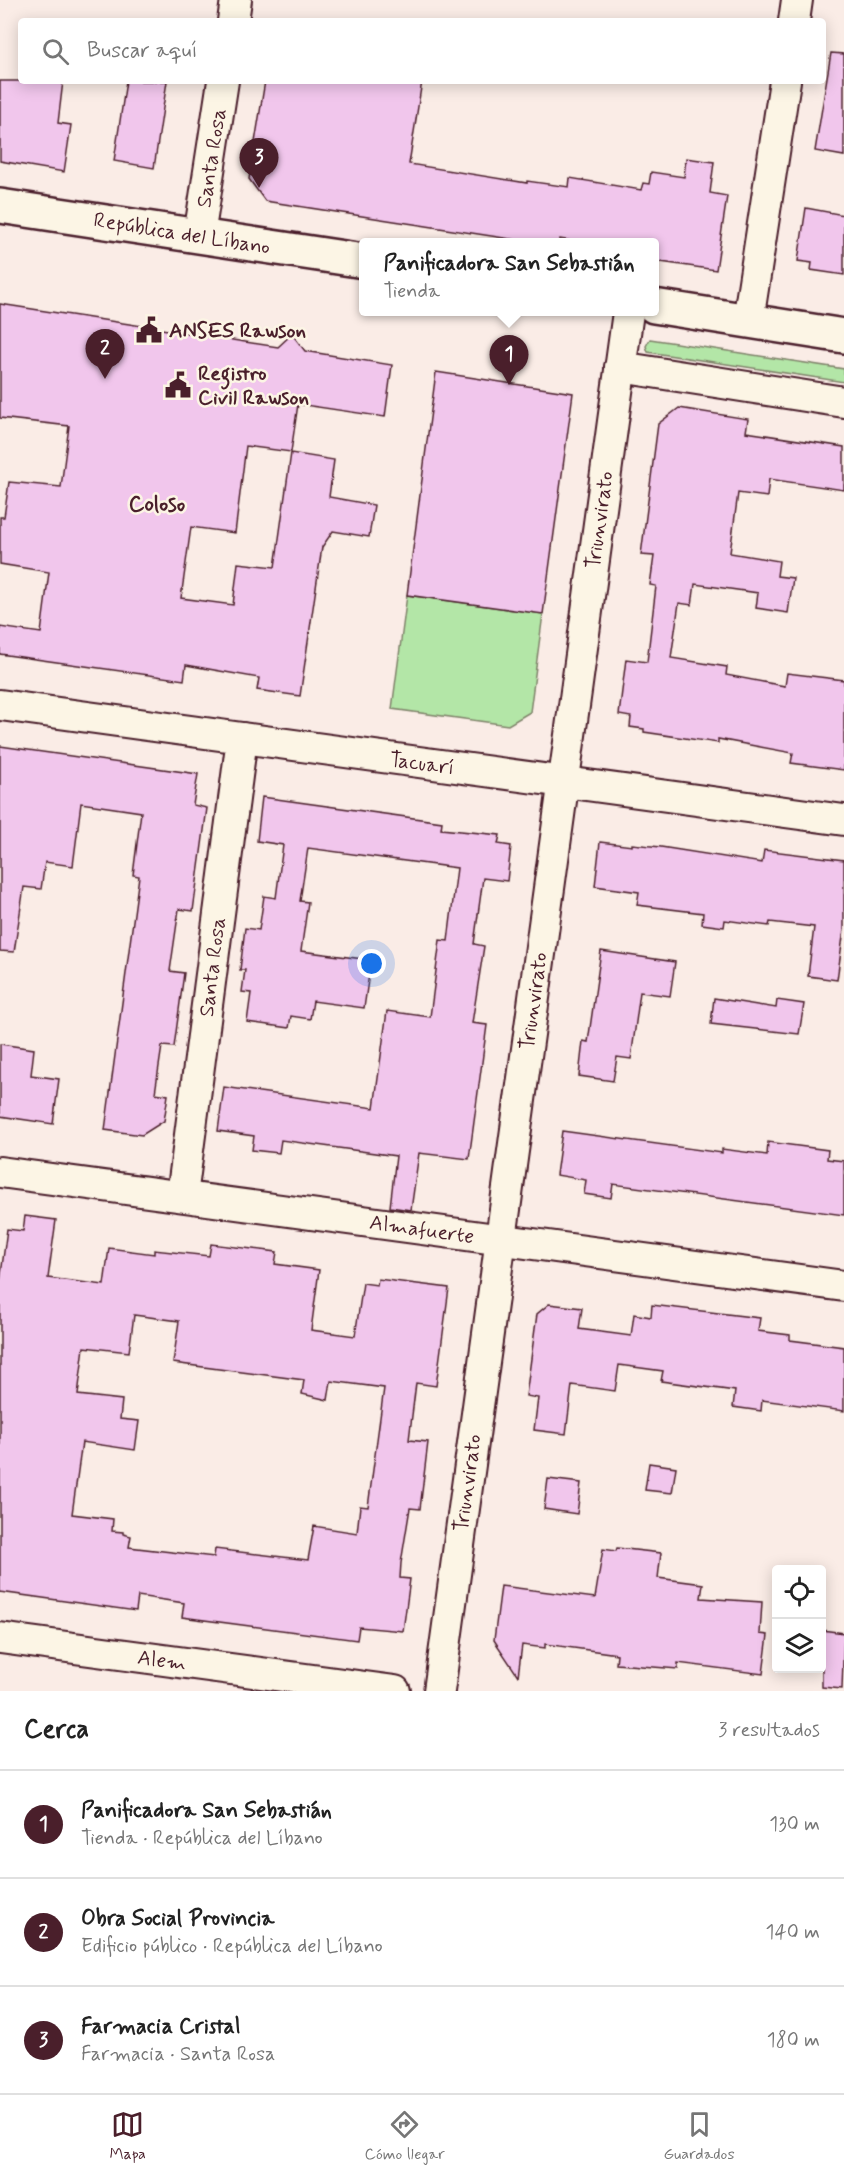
<!DOCTYPE html>
<html lang="es">
<meta charset="utf-8">
<style>
body{margin:0;font-family:Mynerve,sans-serif;background:#f2f2f2;color:#222}
.controls{position:absolute;right:18px;bottom:18px;display:grid;overflow:hidden;border-radius:6px;box-shadow:0 3px 15px #0003}
.controls button{width:54px;height:54px;display:grid;place-items:center;padding:0;border:0;border-bottom:2px solid #e0e0e0;background:#fff;color:#222;font:30px sans-serif}
.you{position:absolute;left:372px;top:964px;width:21px;height:21px;margin:-15px;border:4px solid #fff;border-radius:50%;background:#1a73e8;box-shadow:0 0 0 9px #1a73e833}
.badge{display:grid;place-items:center;width:39px;height:39px;border-radius:50%;background:#4a1f2b;color:#fff;font-size:20px;font-weight:700}
.pin{position:absolute;translate:-50% -50px;filter:drop-shadow(0 2px 3px #0008)}
.pin::after{content:'';position:absolute;top:32px;width:21px;height:18px;background:inherit;clip-path:polygon(0 0,100% 0,50% 100%)}
.popup{position:absolute;left:359px;top:238px;width:300px;height:78px;box-sizing:border-box;display:grid;place-content:center;border-radius:6px;background:#fff;filter:drop-shadow(0 2px 4px #0005);font-size:20px;white-space:nowrap;color:#767676}
.popup b{font-size:22px;color:#222}
.popup::after{content:'';position:absolute;left:50%;top:100%;margin-left:-12px;border:12px solid transparent;border-top-color:#fff}
.list{margin:0;padding:0;list-style:none}
h2{display:flex;justify-content:space-between;align-items:center;height:78px;margin:0;padding:0 24px;font-size:26px}
h2 small{font-size:20px;font-weight:400;color:#767676}
.list li{display:grid;grid-template-columns:39px 1fr auto;gap:18px;align-items:center;box-sizing:border-box;height:108px;padding:0 24px;border-top:2px solid #e0e0e0}
.list b{display:block;font-size:22px;white-space:nowrap}
.list p{margin:0;font-size:20px;white-space:nowrap;color:#767676}
.list em{font-size:20px;font-style:normal;color:#767676}
.icon{flex:none;width:33px;height:33px;fill:none;stroke:currentColor;stroke-width:2;stroke-linecap:round;stroke-linejoin:round}
.map{position:relative;flex:none;width:844px;height:1691px;overflow:hidden}
.search{position:absolute;background:#fff;box-shadow:0 3px 15px #0003;left:18px;right:18px;top:18px;height:66px;display:flex;align-items:center;gap:15px;box-sizing:border-box;padding:0 21px;border-radius:6px;color:#767676;font-size:22px}
.sheet{height:402px;background:#fff}
nav{display:flex;justify-content:space-around;align-items:center;box-sizing:border-box;height:84px;border-top:2px solid #e0e0e0;background:#fff;font-size:16px;color:#767676}
nav a{display:grid;justify-items:center;gap:3px}
nav .on{color:#4a1f2b}
.map>svg:first-child{display:block}
</style>
<div class="map">
<svg width="844" height="1691" viewBox="0 0 844 1691">
<rect width="100%" height="100%" fill="#faece6"/>
<filter id="ink" filterUnits="userSpaceOnUse"><feTurbulence type="fractalNoise" baseFrequency=".0167" numOctaves="2"/><feDisplacementMap in="SourceGraphic" scale="12" xChannelSelector="R" yChannelSelector="G"/><feConvolveMatrix kernelMatrix="1 2 1 2 8 2 1 2 1" color-interpolation-filters="sRGB"/></filter>
<g filter="url(#ink)">
<g fill="#b3e6a7" stroke="#7e8269" stroke-width="1.5">
<polygon points="650,339 844,369 844,382 648,352 646,346"/>
<polygon points="407,595 543,614 530,712 508,725 392,709"/>
</g>
<g fill="#f1c6ec" stroke="#4a1f2b" stroke-width="1.5" fill-rule="evenodd">
<polygon points="831,53 844,54 844,156 815,151"/>
<polygon points="0,81 63,81 58,123 71,125 64,172 0,161"/>
<polygon points="126,81 167,81 154,168 114,161"/>
<polygon points="265,81 422,81 409,164 527,183 527,181 569,187 570,178 641,190 643,183 649,184 651,172 684,177 686,158 714,162 710,193 727,196 716,270 654,261 654,243 584,243 560,239 559,243 537,243 265,201 249,179"/>
<polygon points="806,208 844,215 844,275 811,270 812,263 798,261"/>
<polygon points="0,304 278,347 292,334 305,351 392,365 385,417 298,404 291,452 246,446 235,533 191,527 181,598 233,605 238,563 275,567 291,453 334,460 329,497 374,505 369,537 333,531 322,547 300,696 257,690 259,678 186,665 184,680 0,654 0,627 41,633 49,572 0,564 0,517 4,517 9,482 61,487 69,426 0,418"/>
<polygon points="436,372 573,393 543,614 407,595"/>
<polygon points="679,408 748,419 746,432 844,447 844,490 769,479 767,497 738,493 730,553 779,561 777,576 793,578 788,613 756,608 758,593 695,584 692,605 679,603 671,658 727,667 726,675 785,686 787,673 844,680 844,770 791,763 793,753 718,739 718,743 644,732 644,729 630,727 631,717 619,715 626,659 647,662 656,586 650,585 654,556 641,555 658,424"/>
<polygon points="0,746 198,774 193,805 207,808 193,911 179,909 170,971 184,973 174,1047 162,1046 155,1093 168,1095 164,1121 142,1135 105,1130 139,876 133,875 141,812 81,803 73,866 45,862 41,889 24,887 14,952 0,951"/>
<polygon points="262,797 442,822 441,829 500,835 498,844 511,846 507,881 483,878 474,944 484,946 472,1023 487,1025 469,1159 419,1153 411,1210 390,1207 396,1156 281,1140 279,1153 252,1150 254,1136 218,1131 224,1087 374,1108 387,1011 430,1017 440,940 448,941 457,868 308,848 300,901 308,902 301,951 371,960 364,1008 313,1001 310,1019 291,1016 289,1028 247,1022 251,993 242,992 245,970 240,970 245,928 259,930 264,896 276,898 283,845 257,841"/>
<polygon points="600,842 632,846 632,844 661,847 762,863 764,850 844,860 844,929 837,980 808,976 814,927 770,922 769,926 725,920 724,927 702,924 703,913 637,905 639,892 595,886"/>
<polygon points="601,951 675,962 670,996 640,992 631,1059 617,1057 613,1081 579,1076 583,1041 588,1042"/>
<polygon points="714,998 776,1008 777,1000 804,1004 799,1034 711,1024"/>
<polygon points="0,1044 34,1049 31,1075 59,1079 53,1124 0,1116"/>
<polygon points="562,1131 722,1153 722,1149 767,1155 768,1142 828,1150 827,1159 844,1161 844,1215 613,1184 611,1198 584,1194 586,1180 556,1175"/>
<path d="M 25,1216 L 56,1220 L 48,1278 L 104,1285 L 109,1248 L 154,1254 L 154,1250 L 209,1256 L 211,1244 L 277,1252 L 275,1264 L 319,1270 L 311,1330 L 355,1336 L 363,1283 L 377,1285 L 378,1279 L 449,1288 L 436,1386 L 416,1383 L 409,1440 L 428,1442 L 420,1509 L 410,1508 L 401,1563 L 400,1578 L 410,1579 L 403,1631 L 359,1627 L 357,1640 L 182,1617 L 184,1603 L 138,1596 L 136,1611 L 0,1592 L 0,1282 L 7,1229 L 23,1231 ZM 134,1315 L 179,1321 L 173,1363 L 304,1380 L 302,1394 L 328,1400 L 331,1381 L 384,1388 L 368,1507 L 360,1506 L 357,1533 L 314,1526 L 308,1560 L 215,1549 L 214,1557 L 129,1547 L 131,1536 L 123,1534 L 123,1532 L 112,1531 L 113,1519 L 72,1514 L 82,1442 L 135,1450 L 139,1421 L 120,1419 L 122,1400 L 78,1395 L 84,1347 L 129,1352 Z"/>
<polygon points="549,1304 582,1308 579,1329 631,1336 634,1314 651,1317 652,1305 760,1318 758,1331 790,1335 790,1340 844,1347 844,1411 762,1400 761,1411 733,1407 735,1391 661,1381 663,1371 619,1365 615,1391 572,1385 566,1434 534,1430 538,1398 526,1396 537,1314"/>
<polygon points="649,1463 676,1467 672,1493 645,1490"/>
<polygon points="548,1479 581,1483 577,1514 544,1509"/>
<polygon points="617,1548 661,1553 658,1578 703,1584 701,1598 762,1602 760,1634 768,1635 763,1674 678,1663 678,1669 616,1664 617,1654 545,1644 545,1648 522,1645 518,1676 494,1640 501,1586 595,1598 603,1549 616,1551"/>
<polygon points="822,1630 844,1633 842,1689 822,1687"/>
</g>
<g fill="none" stroke-linecap="round" stroke-linejoin="round">
<g stroke="#4a1f2b" stroke-width="34">
<g id="minor">
<polyline points="233,21 236,0"/>
<polyline points="794,21 797,0"/>
<polyline points="199,236 223,81"/>
<polyline points="748,321 785,81"/>
<polyline points="620,367 844,402"/>
<polyline points="0,705 844,820"/>
<polyline points="0,1172 844,1286"/>
<polyline points="182,1196 242,738"/>
<polyline points="0,1638 395,1691"/>
<polyline points="439,1691 628,312"/>
</g>
</g>
<g stroke="#4a1f2b" stroke-width="38">
<g id="secondary">
<polyline points="0,206 364,261"/>
<polyline points="654,306 844,336"/>
</g>
</g>
<use href="#minor" stroke="#fcf5e5" stroke-width="30"/>
<use href="#secondary" stroke="#fcf5e5" stroke-width="33"/>
</g>
</g>
<defs>
<g id="civic-bare" transform="scale(2.07)"><path d="M-.6-6.5H3V-4.5H.6V-3L4-1V1h2V6H-6V1h2V-1L-.6-3ZM-1.2 2.5V6h2.4V2.5Z" fill="#4a1f2b" stroke="#fcf5e5" stroke-width="2.5" paint-order="stroke"/></g>
</defs>
<g fill-rule="evenodd">
<use href="#civic-bare" x="149" y="330"/>
<use href="#civic-bare" x="178" y="385"/>
</g>
<g text-anchor="middle" stroke-width="5" stroke-linejoin="round" paint-order="stroke">
<g font-size="21" fill="#4a1f2b" stroke="#fcf5e5">
<text transform="translate(211 158) rotate(-81)" y="7">Santa Rosa</text>
<text transform="translate(182 233) rotate(9)" y="7">República del Líbano</text>
<text transform="translate(599 520) rotate(-82)" y="7">Triunvirato</text>
<text transform="translate(422 763) rotate(8)" y="7">Tacuarí</text>
<text transform="translate(212 967) rotate(-83)" y="7">Santa Rosa</text>
<text transform="translate(533 1001) rotate(-82)" y="7">Triunvirato</text>
<text transform="translate(422 1229) rotate(8)" y="7">Almafuerte</text>
<text transform="translate(467 1483) rotate(-82)" y="7">Triunvirato</text>
<text transform="translate(162 1660) rotate(8)" y="7">Alem</text>
</g>
<g font-size="21" font-weight="bold" fill="#4a1f2b" stroke="#fcf5e5" text-anchor="start">
<text x="169" y="337">ANSES Rawson</text>
<text x="198" y="380">Registro<tspan x="198" dy="24">Civil Rawson</tspan></text>
</g>
<g font-size="22" font-weight="bold" fill="#4a1f2b" stroke="#fcf5e5">
<text x="157" y="511">Coloso</text>
</g>
</g>
</svg>
<div class="controls">
<button><svg class="icon" aria-label="locate" viewBox="0 0 24 24"><circle cx="12" cy="12" r="6"/><path d="M12 2v4M12 18v4M2 12h4M18 12h4"/></svg></button>
<button><svg class="icon" aria-label="layers" viewBox="0 0 24 24"><path d="M12 4l9 5-9 5-9-5zM3 14l9 5 9-5"/></svg></button>
</div>
<div class="you"></div>
<div class="pin badge" style="left:509px;top:385px">1</div>
<div class="popup"><b>Panificadora San Sebastián</b>Tienda</div>
<div class="pin badge" style="left:105px;top:379px">2</div>
<div class="pin badge" style="left:259px;top:188px">3</div>
<div class="search"><svg class="icon" aria-label="search" viewBox="0 0 24 24"><circle cx="10" cy="10" r="6"/><path d="M15 15l6 6"/></svg>Buscar aquí</div>
</div>
<section class="sheet">
<h2>Cerca<small>3 resultados</small></h2>
<ul class="list">
<li><span class="badge">1</span><div><b>Panificadora San Sebastián</b><p>Tienda · República del Líbano</p></div><em>130 m</em></li>
<li><span class="badge">2</span><div><b>Obra Social Provincia</b><p>Edificio público · República del Líbano</p></div><em>140 m</em></li>
<li><span class="badge">3</span><div><b>Farmacia Cristal</b><p>Farmacia · Santa Rosa</p></div><em>180 m</em></li>
</ul>
</section>
<nav>
<a class="on"><svg class="icon" aria-label="map" viewBox="0 0 24 24"><path d="M3 6l6-2 6 2 6-2v14l-6 2-6-2-6 2zM9 4v14M15 6v14"/></svg>Mapa</a>
<a><svg class="icon" aria-label="directions" viewBox="0 0 24 24"><path d="M12 3l9 9-9 9-9-9zM9 14v-3h6M13 9l2 2-2 2"/></svg>Cómo llegar</a>
<a><svg class="icon" aria-label="saved" viewBox="0 0 24 24"><path d="M7 4h10v16l-5-4-5 4z"/></svg>Guardados</a>
</nav>
